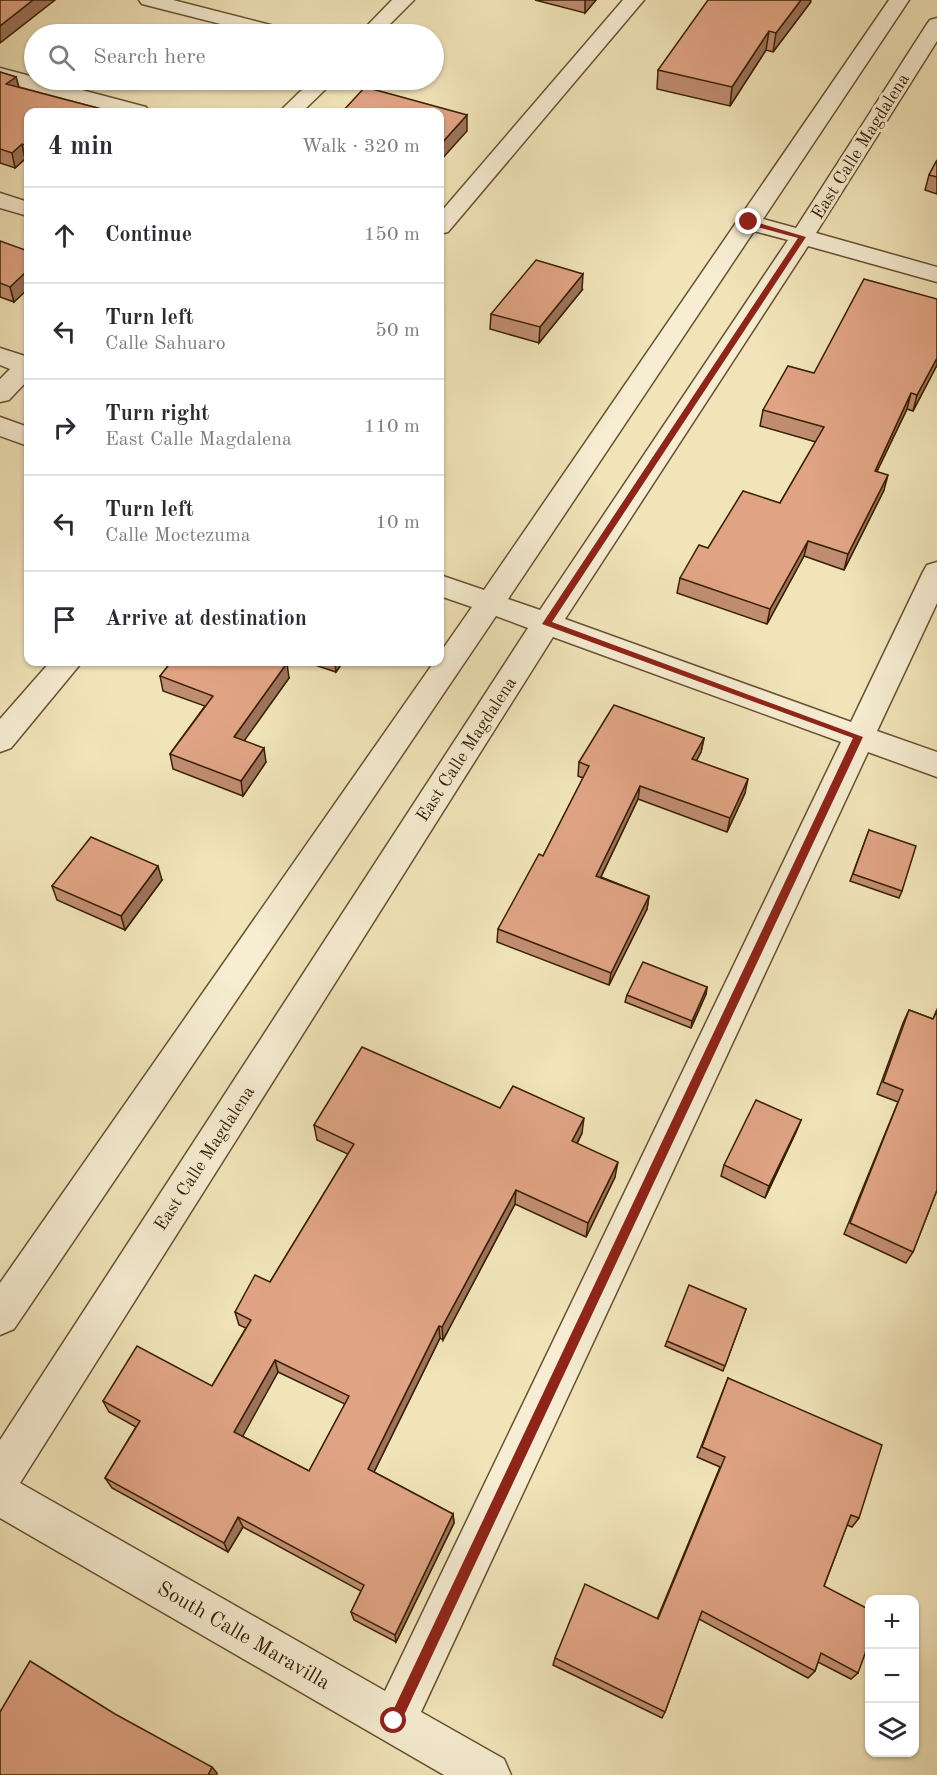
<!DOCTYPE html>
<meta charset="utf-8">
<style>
body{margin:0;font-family:"Old Standard TT",serif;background:#f7f7f7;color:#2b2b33}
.controls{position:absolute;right:18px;bottom:18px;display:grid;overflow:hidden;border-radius:12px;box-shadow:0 2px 4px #0004}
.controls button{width:54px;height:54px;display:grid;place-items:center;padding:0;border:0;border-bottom:2px solid #e1e1e2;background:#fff;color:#2b2b33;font:30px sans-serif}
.stop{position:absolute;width:18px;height:18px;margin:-14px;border:4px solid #8f2418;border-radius:50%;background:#fff}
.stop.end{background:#8f2418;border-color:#fff;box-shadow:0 2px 6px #0008}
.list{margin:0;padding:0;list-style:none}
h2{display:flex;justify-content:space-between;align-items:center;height:78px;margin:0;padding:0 24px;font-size:26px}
h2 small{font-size:20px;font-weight:400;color:#7c7c81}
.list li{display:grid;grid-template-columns:39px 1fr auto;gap:18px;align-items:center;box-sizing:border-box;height:96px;padding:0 24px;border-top:2px solid #e1e1e2}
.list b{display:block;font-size:22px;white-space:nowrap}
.list p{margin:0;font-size:20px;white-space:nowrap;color:#7c7c81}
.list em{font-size:20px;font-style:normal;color:#7c7c81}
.icon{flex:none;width:33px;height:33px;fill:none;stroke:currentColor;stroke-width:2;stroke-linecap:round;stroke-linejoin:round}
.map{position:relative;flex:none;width:937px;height:1775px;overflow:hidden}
.search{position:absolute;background:#fff;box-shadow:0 2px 4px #0004;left:24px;top:24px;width:420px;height:66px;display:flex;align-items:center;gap:15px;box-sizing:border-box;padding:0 21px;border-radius:33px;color:#7c7c81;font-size:22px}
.panel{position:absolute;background:#fff;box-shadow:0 2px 4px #0004;left:24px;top:108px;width:420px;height:558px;border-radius:12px}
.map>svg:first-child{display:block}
</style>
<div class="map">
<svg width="937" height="1775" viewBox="0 0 937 1775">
<rect width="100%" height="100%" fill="#f1e4b9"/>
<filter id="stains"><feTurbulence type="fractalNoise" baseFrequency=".00333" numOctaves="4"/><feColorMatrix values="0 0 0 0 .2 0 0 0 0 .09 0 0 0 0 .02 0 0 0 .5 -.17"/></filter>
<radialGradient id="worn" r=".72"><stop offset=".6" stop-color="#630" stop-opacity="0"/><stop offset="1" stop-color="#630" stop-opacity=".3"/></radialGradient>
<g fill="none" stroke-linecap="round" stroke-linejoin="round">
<g stroke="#675130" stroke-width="3">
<g id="minor">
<polygon points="139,0 173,0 290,30 293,34 260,34 142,4"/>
<polygon points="392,0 414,0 380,34 359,34"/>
<polygon points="623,0 644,0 448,232 440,234 440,213"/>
<path d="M 889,0 L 909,0 L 763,219 L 796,228 L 927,24 L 930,20 L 937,18 L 937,41 L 816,233 L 937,267 L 937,282 L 808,246 L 565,619 L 851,722 L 923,572 L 927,565 L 937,562 L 937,603 L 877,731 L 937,752 L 937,777 L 868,752 L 421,1712 L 504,1759 L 511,1775 L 444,1775 L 0,1518 L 0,1440 L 528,628 L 496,616 L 14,1329 L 0,1335 L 0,1283 L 434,662 L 440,662 L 440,653 L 472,607 L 440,596 L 440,575 L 484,590 ZM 754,231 L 788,240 L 540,610 L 508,599 ZM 553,637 L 841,742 L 385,1691 L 20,1483 Z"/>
<polygon points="0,68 34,77 34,80 44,80 146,107 149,112 115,112 0,81"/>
<polygon points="312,80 335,80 302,112 279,112"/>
<polygon points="0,193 28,202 28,216 0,208"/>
<polygon points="0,348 28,357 28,380 9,400 0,402 0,379 10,369 0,365"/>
<polygon points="0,417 28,427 28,446 0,436"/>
<polygon points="50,662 82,662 11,748 0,752 0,719"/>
</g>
</g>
<use href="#minor" fill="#f6edd2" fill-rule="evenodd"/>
</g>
<g fill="#c18d72" stroke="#392003" stroke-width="1.5" fill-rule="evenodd">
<polygon points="535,0 596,0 585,13"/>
<polygon points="810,3 773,52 766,50 730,106 657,89 658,70"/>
<polygon points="0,72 16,77 19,88 28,112 28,160 25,159 15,168 0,163"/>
<polygon points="937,160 937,194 925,190 929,175"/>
<polygon points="0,241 14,302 0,297"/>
<polygon points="582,290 539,343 490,329 491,314"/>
<polygon points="937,299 937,365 913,411 907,409 877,471 884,490 844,570 804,556 767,624 677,593 680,578 708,548 780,503 816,442 760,426 763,410 814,373"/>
<polygon points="306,662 343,662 336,672"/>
<polygon points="160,676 289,678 244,740 266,762 243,796 173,769 170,754 205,706 163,691"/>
<polygon points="704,738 701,752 696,761 745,793 727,832 638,799 601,877 649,896 647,909 609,985 497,942 498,929 543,856 583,778 578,776 579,762"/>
<polygon points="869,830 902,891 899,898 850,881"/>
<polygon points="162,880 125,930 57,900 52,886"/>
<polygon points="707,987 706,994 691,1028 625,1002 627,995"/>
<polygon points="937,1009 937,1190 913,1252 906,1263 844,1234 898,1102 877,1094 903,1023 909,1010 933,1019"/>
<path d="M 500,1108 L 582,1133 L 577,1144 L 615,1177 L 586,1237 L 515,1204 L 443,1340 L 440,1338 L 374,1472 L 453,1514 L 454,1523 L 396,1642 L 354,1620 L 351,1612 L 361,1591 L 243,1527 L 228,1552 L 112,1488 L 105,1478 L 136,1427 L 109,1412 L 103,1401 L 212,1386 L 246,1328 L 239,1325 L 235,1312 L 270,1282 L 348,1154 L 317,1140 L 314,1125 ZM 278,1372 L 345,1404 L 309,1471 L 242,1436 Z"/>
<polygon points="801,1120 796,1132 765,1198 721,1176 724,1165"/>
<polygon points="746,1309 723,1371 665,1346 667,1341"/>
<polygon points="728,1378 859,1518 852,1527 847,1525 824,1586 858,1673 851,1679 818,1662 815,1671 808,1678 699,1619 665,1712 662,1718 553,1665 555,1658 657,1619 720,1467 697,1457"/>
</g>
<g fill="#9d735c" stroke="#392003" stroke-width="1.5">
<polygon points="33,0 55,0 0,43 0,26"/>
<polygon points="585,0 596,0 585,13"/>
<polygon points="801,0 811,0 810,3 773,52 776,33"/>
<polygon points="769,31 766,50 730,106 732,87"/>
<polygon points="16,77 20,91 6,84"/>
<polygon points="467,115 467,131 440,161 440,145"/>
<polygon points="22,144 25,159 15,168 12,153"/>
<polygon points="28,270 28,289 14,302 10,287"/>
<polygon points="583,274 582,290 539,343 540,327"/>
<polygon points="937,358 937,365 913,411 917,395"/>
<polygon points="911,393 907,409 870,486 875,471"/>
<polygon points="888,475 884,490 844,570 848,554"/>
<polygon points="808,541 804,556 767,624 770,609"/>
<polygon points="335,662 343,662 336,672"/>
<polygon points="287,663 289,678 237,751 234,737"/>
<polygon points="704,738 701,752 690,773 692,759"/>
<polygon points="264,748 266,762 243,796 241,781"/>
<polygon points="748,779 745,793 727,832 730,818"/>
<polygon points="640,786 638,799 595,889 596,876"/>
<polygon points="158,866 162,880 125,930 121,916"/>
<polygon points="649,896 647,909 609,985 611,973"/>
<polygon points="707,987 706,994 691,1028 692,1021"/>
<polygon points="584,1118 582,1133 570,1156 572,1141"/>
<polygon points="801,1120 796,1132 765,1198 769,1186"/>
<polygon points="618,1162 615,1177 586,1237 588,1223"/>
<polygon points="516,1190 515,1204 443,1340 442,1327"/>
<polygon points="439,1326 440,1338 370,1480 368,1469"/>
<polygon points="275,1360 278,1372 239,1443 234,1432"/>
<polygon points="453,1514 454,1523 396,1642 395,1635"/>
<polygon points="238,1517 243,1527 228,1552 224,1543"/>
<polygon points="212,1767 217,1773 217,1775 208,1775"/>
</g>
<g fill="#e0a484" stroke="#392003" stroke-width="1.5" fill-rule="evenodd">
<polygon points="0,0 33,0 0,26"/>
<polygon points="708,0 801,0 776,33 769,31 732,87 658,70"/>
<polygon points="0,72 16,77 6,84 113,112 28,112 28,146 22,144 12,153 0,149"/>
<polygon points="365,87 467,115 440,145 440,112 342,112"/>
<polygon points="937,160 937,177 929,175"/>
<polygon points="0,241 28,251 28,270 10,287 0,283"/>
<polygon points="536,260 583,274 540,327 491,314"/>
<polygon points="864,279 937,299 937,358 917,395 911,393 875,471 888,475 848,554 808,541 770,609 680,578 699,545 708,548 743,491 780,503 824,427 763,410 788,366 814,373"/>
<polygon points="171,662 282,662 287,663 234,737 264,748 241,781 170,754 213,696 160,676"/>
<polygon points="614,705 704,738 692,759 748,779 730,818 640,786 596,876 649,896 611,973 498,929 539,854 543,856 589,766 579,762"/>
<polygon points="869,830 916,846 902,891 853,874"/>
<polygon points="91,837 158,866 121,916 52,886"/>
<polygon points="643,962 707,987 692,1021 627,995"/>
<polygon points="909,1010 933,1019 937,1011 937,1190 913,1252 850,1223 903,1090 883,1082"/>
<path d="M 362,1047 L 500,1108 L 513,1086 L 584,1118 L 572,1141 L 618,1162 L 588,1223 L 516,1190 L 442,1327 L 439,1326 L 368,1469 L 453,1514 L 395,1635 L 351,1612 L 364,1585 L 238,1517 L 224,1543 L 105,1478 L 140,1421 L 103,1401 L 137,1346 L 212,1386 L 251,1320 L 235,1312 L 255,1275 L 270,1282 L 354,1144 L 314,1125 ZM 275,1360 L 349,1396 L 309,1471 L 234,1432 Z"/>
<polygon points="756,1100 801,1120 769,1186 724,1165"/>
<polygon points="689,1285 746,1309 725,1366 667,1341"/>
<polygon points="728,1378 882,1445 859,1518 851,1515 824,1586 870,1610 870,1640 858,1673 821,1653 815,1671 702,1611 665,1712 555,1658 585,1584 658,1619 725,1457 702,1447"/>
<polygon points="30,1661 115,1714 212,1767 208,1775 0,1775 0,1712"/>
</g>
<polygon fill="#8f2418" points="749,220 806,237 552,622 863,737 399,1726 394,1728 388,1721 390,1717 853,738 542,624 798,238 746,224"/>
<g text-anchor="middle" stroke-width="6" stroke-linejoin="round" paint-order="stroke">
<g font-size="18" fill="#392003" stroke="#f6edd2">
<text transform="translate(860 146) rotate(-58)" y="6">East Calle Magdalena</text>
<text transform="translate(466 749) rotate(-57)" y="6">East Calle Magdalena</text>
<text transform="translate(204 1158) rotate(-57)" y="6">East Calle Magdalena</text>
</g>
<g font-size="21" fill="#392003" stroke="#f6edd2">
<text transform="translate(244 1635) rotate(30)" y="7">South Calle Maravilla</text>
</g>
</g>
<rect width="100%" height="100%" filter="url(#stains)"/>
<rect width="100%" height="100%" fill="url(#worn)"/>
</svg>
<div class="controls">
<button>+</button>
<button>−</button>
<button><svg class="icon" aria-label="layers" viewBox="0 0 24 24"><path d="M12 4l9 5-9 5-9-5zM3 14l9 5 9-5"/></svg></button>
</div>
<div class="stop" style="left:394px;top:1721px"></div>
<div class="stop end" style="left:749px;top:222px"></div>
<div class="search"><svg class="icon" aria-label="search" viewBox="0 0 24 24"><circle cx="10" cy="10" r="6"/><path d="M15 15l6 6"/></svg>Search here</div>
<section class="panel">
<h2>4 min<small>Walk · 320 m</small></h2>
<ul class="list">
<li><svg class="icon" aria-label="ahead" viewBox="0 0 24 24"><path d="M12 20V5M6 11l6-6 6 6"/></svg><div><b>Continue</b></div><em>150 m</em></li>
<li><svg class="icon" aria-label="left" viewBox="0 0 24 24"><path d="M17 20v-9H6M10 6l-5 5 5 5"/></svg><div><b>Turn left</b><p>Calle Sahuaro</p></div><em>50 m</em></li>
<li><svg class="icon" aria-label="right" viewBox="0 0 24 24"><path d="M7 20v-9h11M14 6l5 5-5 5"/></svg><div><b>Turn right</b><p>East Calle Magdalena</p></div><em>110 m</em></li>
<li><svg class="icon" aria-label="left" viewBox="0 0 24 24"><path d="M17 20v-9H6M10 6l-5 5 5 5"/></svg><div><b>Turn left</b><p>Calle Moctezuma</p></div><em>10 m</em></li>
<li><svg class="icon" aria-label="arrive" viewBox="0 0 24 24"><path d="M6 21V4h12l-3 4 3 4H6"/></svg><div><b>Arrive at destination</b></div></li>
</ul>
</section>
</div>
